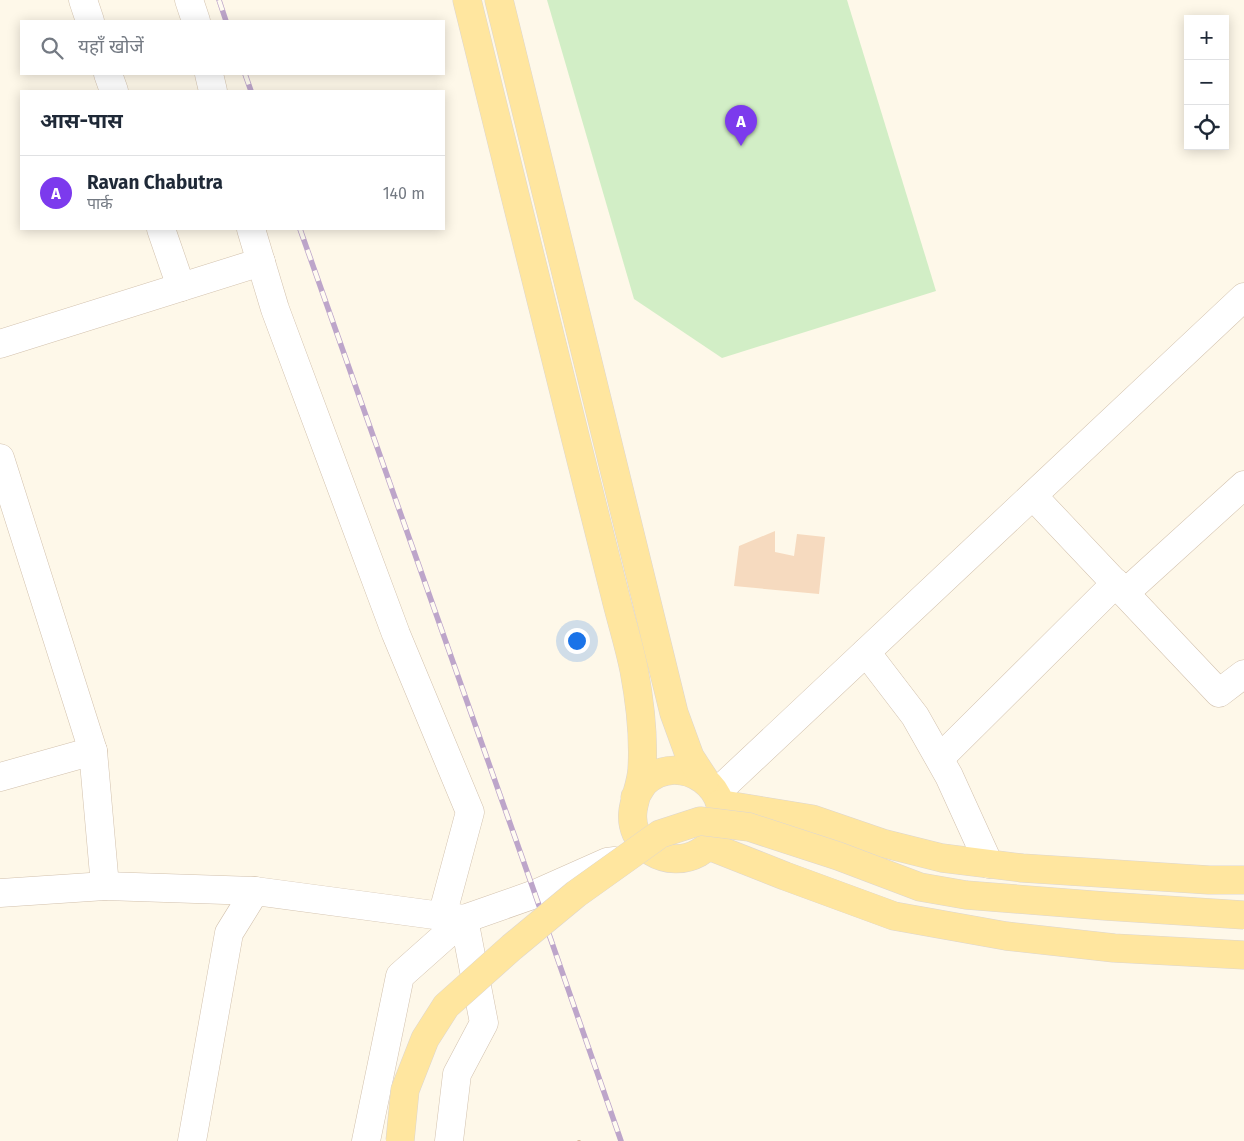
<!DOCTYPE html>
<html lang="hi">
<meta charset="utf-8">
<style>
body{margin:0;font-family:"Fira Sans","Noto Sans Devanagari",sans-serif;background:#f6f6f7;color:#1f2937}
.controls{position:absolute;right:15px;top:15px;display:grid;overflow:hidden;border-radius:0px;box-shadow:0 2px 12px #0003}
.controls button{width:45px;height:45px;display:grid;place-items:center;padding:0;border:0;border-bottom:1px solid #e0e1e3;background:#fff;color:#1f2937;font:25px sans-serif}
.you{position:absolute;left:576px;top:640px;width:18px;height:18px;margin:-12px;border:4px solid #fff;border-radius:50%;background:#1a73e8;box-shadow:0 0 0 8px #1a73e833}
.badge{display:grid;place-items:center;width:32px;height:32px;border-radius:50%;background:#7c3aed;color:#fff;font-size:16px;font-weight:700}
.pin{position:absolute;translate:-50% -41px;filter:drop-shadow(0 1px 2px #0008)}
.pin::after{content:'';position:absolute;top:26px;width:18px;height:15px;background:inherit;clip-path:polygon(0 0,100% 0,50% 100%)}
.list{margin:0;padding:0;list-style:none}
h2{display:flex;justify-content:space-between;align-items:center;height:65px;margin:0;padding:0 20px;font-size:21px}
h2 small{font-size:16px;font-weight:400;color:#747a83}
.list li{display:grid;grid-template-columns:32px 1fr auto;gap:15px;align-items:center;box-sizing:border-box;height:75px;padding:0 20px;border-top:1px solid #e0e1e3}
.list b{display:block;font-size:19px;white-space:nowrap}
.list p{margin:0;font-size:16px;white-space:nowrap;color:#747a83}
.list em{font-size:16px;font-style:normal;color:#747a83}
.icon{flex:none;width:28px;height:28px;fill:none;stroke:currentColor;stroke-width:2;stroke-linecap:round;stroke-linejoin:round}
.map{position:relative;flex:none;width:1244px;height:1141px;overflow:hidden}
.search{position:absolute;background:#fff;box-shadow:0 2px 12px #0003;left:20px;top:20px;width:425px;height:55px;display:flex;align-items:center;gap:12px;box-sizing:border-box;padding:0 18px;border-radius:0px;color:#747a83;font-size:19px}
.panel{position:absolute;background:#fff;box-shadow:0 2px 12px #0003;left:20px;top:90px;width:425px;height:140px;border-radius:0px}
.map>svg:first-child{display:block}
</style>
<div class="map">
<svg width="1244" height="1141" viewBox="0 0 1244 1141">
<rect width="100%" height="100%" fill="#fef8e9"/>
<polygon fill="#d2eec6" points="547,0 847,0 936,291 722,358 634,299"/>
<polygon fill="#f6dabf" points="775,531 775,552 794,556 797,534 825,537 819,594 734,586 739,546"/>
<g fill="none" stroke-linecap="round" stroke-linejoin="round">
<g stroke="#d2c1ad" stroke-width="29">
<g id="minor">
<polyline points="83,0 90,21"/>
<polyline points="189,0 196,21"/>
<polyline points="108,74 114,91"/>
<polyline points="209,74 213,91"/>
<polyline points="161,229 181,287"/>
<polyline points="251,229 275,309 396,634 470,812 442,916"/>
<polyline points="0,344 261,262"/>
<polyline points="0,458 93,751 105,886"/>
<polyline points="1033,496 1219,693 1244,674"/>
<polyline points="1125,593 1244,485"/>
<polyline points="866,652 915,716 949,776 989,864"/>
<polyline points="940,758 1116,583"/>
<polyline points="0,777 93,751"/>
<polyline points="716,793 1244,297"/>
<polyline points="0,893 105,886 255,891"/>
<polyline points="192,1141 229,933 255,891 464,919"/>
<polyline points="366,1141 400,976 464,919 535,894 607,862 615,861"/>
<polyline points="449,1141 457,1074 484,1023 464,919"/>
</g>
</g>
<g stroke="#ddd6d0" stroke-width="29">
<g id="major">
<path d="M 467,0 C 503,147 539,293 576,440 C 589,491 602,543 615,595 C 621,620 629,645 634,670 C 640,702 644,736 642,769 C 641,791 626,811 636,833 C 651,867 699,867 716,835 C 740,791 680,748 644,783 C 641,787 638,793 635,797"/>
<polyline points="499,0 674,713 690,757 705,780"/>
<polyline points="720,804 812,819 882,843 942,858 1022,868 1209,880 1244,880"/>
<polyline points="709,846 785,876 894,916 1006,936 1114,948 1244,955"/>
</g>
</g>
<polyline stroke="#dcbea1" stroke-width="3" stroke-dasharray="1 4" stroke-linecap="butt" points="579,1140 579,1141"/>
<use href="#minor" stroke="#fff" stroke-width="28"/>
<use href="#major" stroke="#ffe69f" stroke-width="28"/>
<g stroke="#bda5ca" stroke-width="5.5">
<g id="rail">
<polyline points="219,0 226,21"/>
<polyline points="245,74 251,91"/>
<polyline points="300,229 535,894 621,1141"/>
</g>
</g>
<use href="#rail" stroke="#fffbf1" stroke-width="4" stroke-dasharray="11" stroke-linecap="butt"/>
<g stroke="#ddd6d0" stroke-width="29" stroke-linecap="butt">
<polyline id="major-bridge" points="400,1141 405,1090 425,1039 446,1006 512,947 576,894 660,834 700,821 749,827 838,856 920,887 966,895 1105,906 1244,915"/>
</g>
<use href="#major-bridge" stroke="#ffe69f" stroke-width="28"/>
</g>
</svg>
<div class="controls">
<button>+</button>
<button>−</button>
<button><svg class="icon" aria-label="locate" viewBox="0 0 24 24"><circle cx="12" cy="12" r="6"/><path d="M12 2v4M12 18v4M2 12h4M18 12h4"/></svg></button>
</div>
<div class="you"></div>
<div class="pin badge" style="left:741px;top:146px">A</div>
<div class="search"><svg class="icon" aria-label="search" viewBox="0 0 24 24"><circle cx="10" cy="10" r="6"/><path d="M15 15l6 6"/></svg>यहाँ खोजें</div>
<section class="panel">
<h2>आस-पास<small></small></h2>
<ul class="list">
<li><span class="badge">A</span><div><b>Ravan Chabutra</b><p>पार्क</p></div><em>140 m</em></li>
</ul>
</section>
</div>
